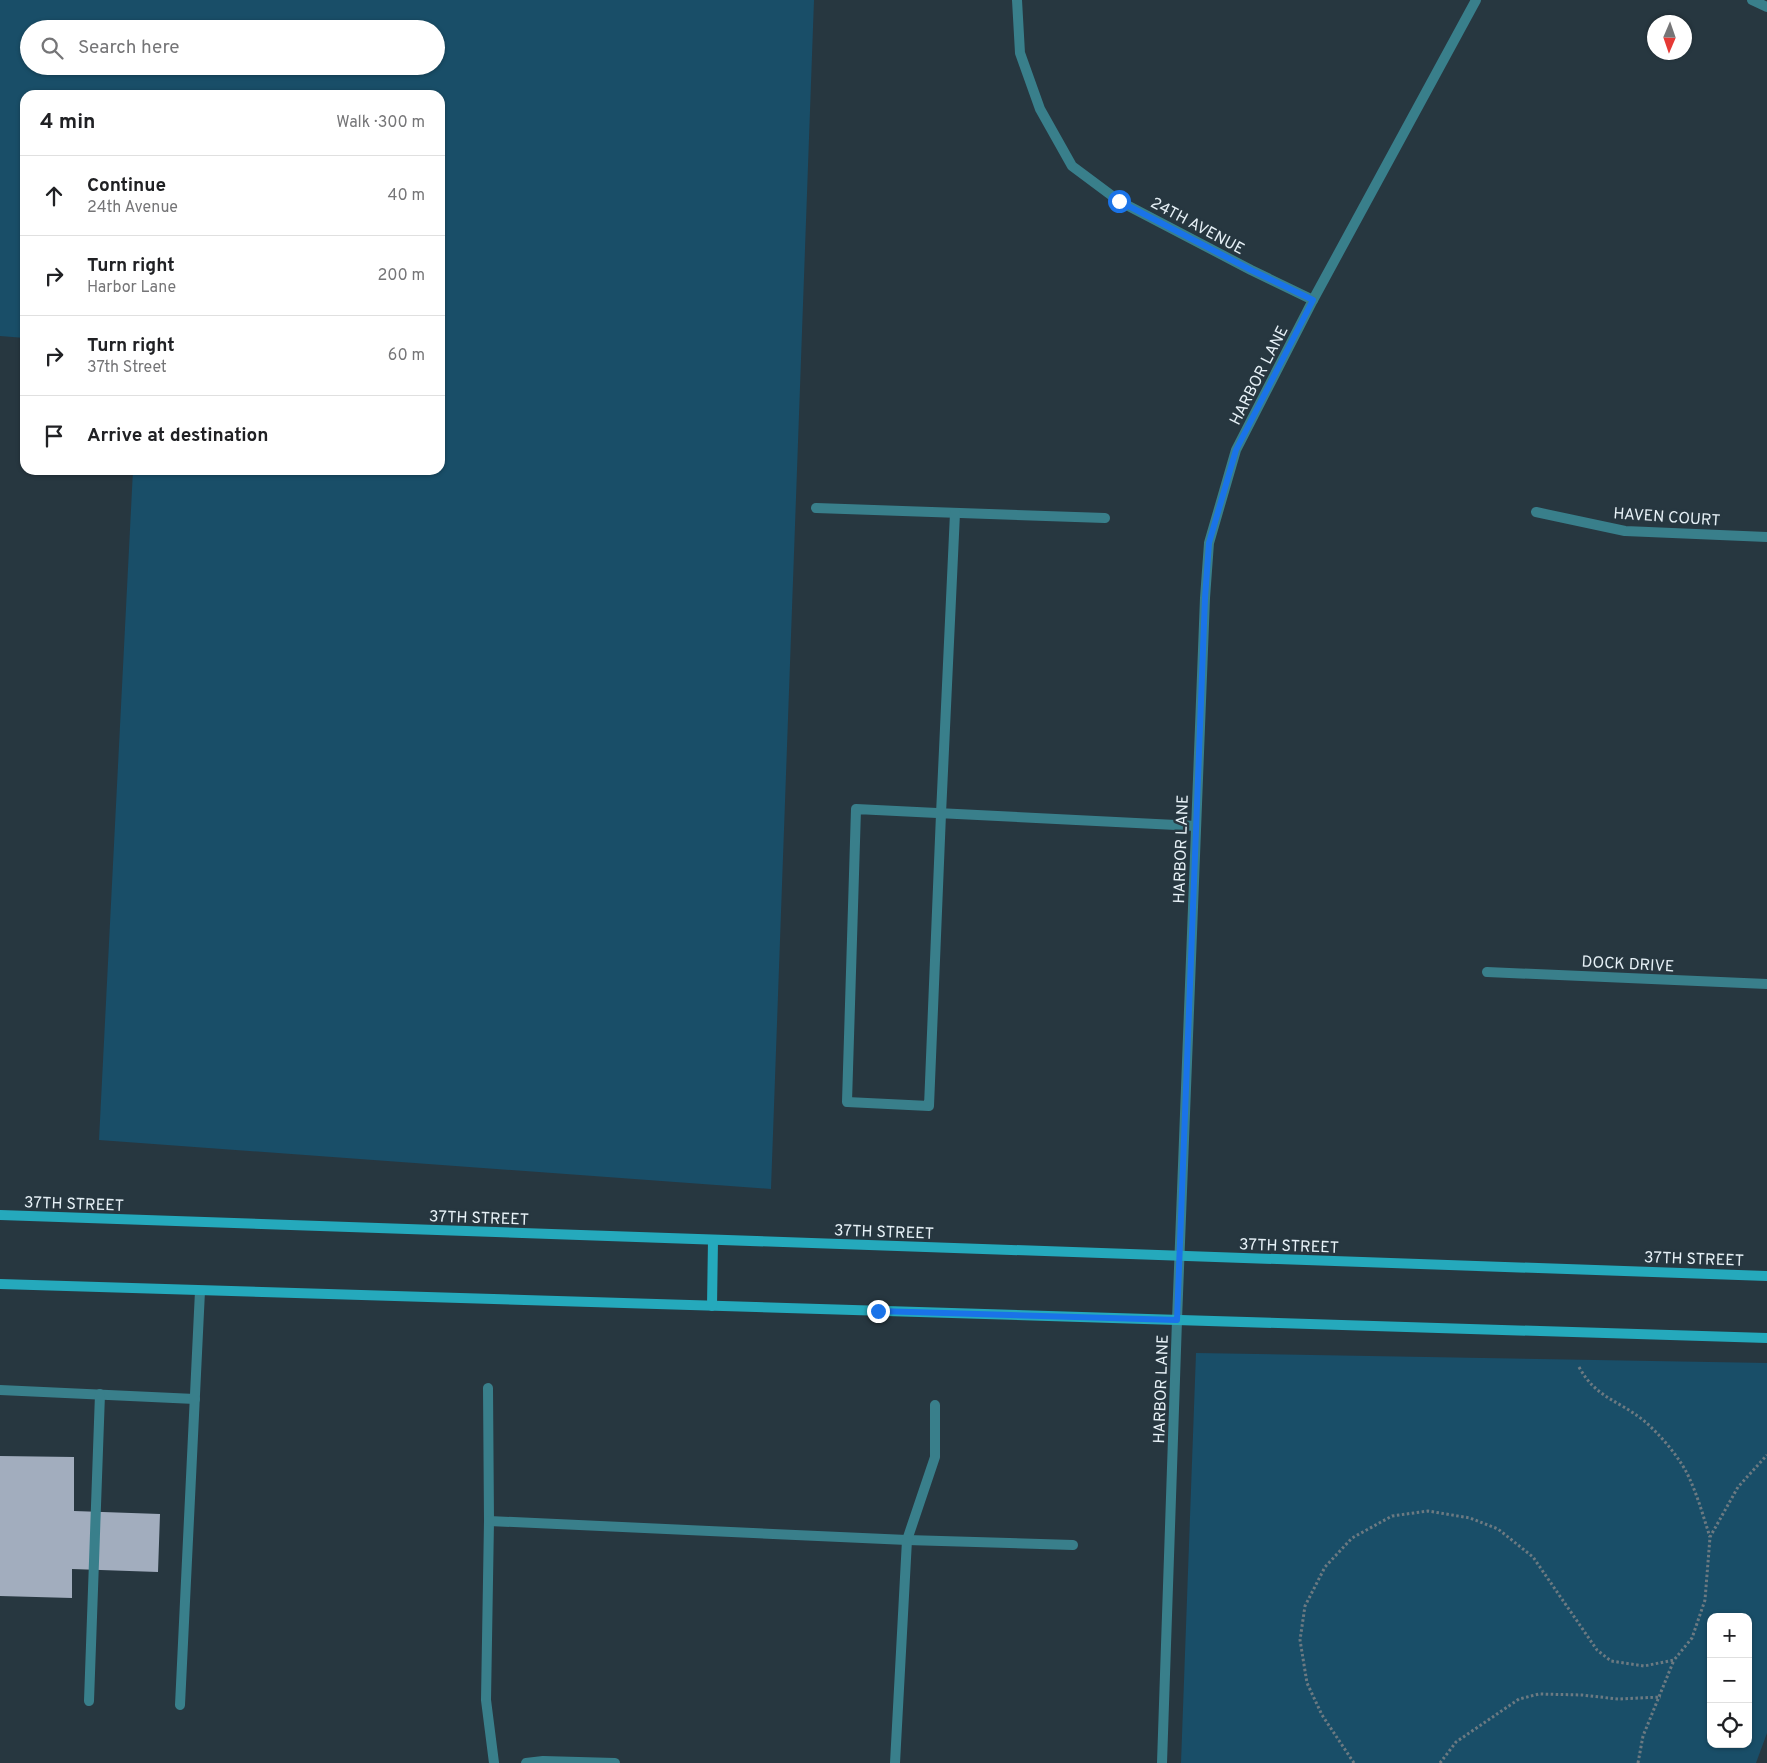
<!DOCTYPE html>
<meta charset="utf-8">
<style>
body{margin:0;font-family:Overpass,sans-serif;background:#f2f2f2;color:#202124}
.controls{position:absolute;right:15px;bottom:15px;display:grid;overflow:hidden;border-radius:10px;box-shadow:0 1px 4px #0004}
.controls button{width:45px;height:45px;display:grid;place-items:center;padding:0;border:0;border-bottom:1px solid #e0e0e0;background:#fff;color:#202124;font:25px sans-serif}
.compass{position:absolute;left:1647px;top:15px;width:45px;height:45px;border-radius:50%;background:#fff;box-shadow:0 1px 4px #0004;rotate:182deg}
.stop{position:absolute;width:15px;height:15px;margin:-11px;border:4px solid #1a73e8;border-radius:50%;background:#fff}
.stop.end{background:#1a73e8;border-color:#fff;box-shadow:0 1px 5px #0008}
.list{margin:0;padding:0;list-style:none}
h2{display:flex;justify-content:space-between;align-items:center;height:65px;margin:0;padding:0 20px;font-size:21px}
h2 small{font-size:16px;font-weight:400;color:#757577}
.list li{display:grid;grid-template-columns:32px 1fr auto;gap:15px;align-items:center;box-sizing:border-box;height:80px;padding:0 20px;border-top:1px solid #e0e0e0}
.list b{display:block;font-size:19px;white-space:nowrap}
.list p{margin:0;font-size:16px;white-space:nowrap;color:#757577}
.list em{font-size:16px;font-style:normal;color:#757577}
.icon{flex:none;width:28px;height:28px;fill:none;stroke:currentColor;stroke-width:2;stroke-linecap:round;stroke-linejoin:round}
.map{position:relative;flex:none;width:1767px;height:1763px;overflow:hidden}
.search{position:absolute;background:#fff;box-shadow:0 1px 4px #0004;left:20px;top:20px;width:425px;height:55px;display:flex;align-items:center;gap:12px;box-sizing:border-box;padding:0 18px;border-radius:28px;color:#757577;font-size:19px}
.panel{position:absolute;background:#fff;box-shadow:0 1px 4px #0004;left:20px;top:90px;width:425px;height:385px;border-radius:15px}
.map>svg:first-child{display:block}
</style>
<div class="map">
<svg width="1767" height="1763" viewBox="0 0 1767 1763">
<rect width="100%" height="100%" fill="#273740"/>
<g fill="#194e68" fill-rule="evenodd">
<path d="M 0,0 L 814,0 L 771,1189 L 99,1140 L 133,470 L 440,470 L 440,95 L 25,95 L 25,338 L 0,336 ZM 29,29 L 436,29 L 436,66 L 29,66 Z"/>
<path d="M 1196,1353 L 1767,1363 L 1767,1733 L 1756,1763 L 1181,1763 ZM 1711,1617 L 1748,1617 L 1748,1744 L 1711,1744 Z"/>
</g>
<polygon fill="#a2adbe" points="0,1456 74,1457 74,1511 160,1514 158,1572 72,1569 72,1598 0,1596"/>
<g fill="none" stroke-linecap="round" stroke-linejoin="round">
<g stroke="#6c7a82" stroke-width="3" stroke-dasharray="2.5 2.5" stroke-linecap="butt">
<path d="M 1579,1367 C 1596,1398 1618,1400 1643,1420 C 1660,1434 1683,1461 1691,1482 C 1699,1500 1704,1519 1710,1537"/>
<polyline points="1354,1763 1322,1715 1307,1683 1300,1640 1305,1606 1325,1567 1352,1538 1392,1516 1428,1511 1470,1518 1498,1529 1533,1557 1597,1650 1611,1661 1644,1666 1674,1660 1692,1638 1705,1600 1710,1537 1738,1487 1767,1455"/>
<polyline points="1440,1763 1456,1742 1519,1699 1539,1694 1582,1695 1618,1699 1661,1697"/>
<polyline points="1638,1763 1643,1736 1674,1660"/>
</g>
<g stroke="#397f8b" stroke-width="10">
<polyline points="816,508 1105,518"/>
<polyline points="955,513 941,814 929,1106 847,1102 856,809 1196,826"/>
<polyline points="0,1390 195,1399"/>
<polyline points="89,1701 100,1394"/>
<polyline points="180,1705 200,1291"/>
</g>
<g stroke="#397f8b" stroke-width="10">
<polyline points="1017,0 1020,53 1040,109 1072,166 1119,201 1251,270 1313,300"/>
<polyline points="1752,0 1767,7"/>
<polyline points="1536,512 1625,531 1767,537"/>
<polyline points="1487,972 1767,984"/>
<polyline points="1177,1320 1205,598 1209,543 1236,450 1313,300 1476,0"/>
<polyline points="488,1388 489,1521 486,1700 494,1763"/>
<polyline points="489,1521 907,1540 1073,1545"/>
<polyline points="526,1763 543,1761 615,1763"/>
<polyline points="895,1763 907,1540 935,1457 935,1405"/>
</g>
<polyline stroke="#397f8b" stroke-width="10" points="1162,1763 1177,1320"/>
<g stroke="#25a9bc" stroke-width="10">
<polyline points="0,1215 1767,1276"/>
<polyline points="0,1284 1767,1338"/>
<polyline points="712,1306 713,1240"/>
</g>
</g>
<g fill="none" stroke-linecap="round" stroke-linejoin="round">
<polyline stroke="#1a73e8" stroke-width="6" points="878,1311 1177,1320 1205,598 1209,543 1236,450 1313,300 1251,270 1119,201"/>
</g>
<g text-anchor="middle" stroke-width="5" stroke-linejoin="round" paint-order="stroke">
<g font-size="16" fill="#e6f0f6" stroke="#273740">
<text transform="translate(1198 225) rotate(28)" y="6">24TH AVENUE</text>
<text transform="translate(1258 375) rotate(-63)" y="6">HARBOR LANE</text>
<text transform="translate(1667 516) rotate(4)" y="6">HAVEN COURT</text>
<text transform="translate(1180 849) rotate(-88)" y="6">HARBOR LANE</text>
<text transform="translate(1628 963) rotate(3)" y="6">DOCK DRIVE</text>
<text transform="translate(74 1203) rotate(2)" y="6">37TH STREET</text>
<text transform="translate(479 1217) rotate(2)" y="6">37TH STREET</text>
<text transform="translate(884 1231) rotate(2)" y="6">37TH STREET</text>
<text transform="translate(1289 1245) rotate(2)" y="6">37TH STREET</text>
<text transform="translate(1694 1258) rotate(2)" y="6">37TH STREET</text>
<text transform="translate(1160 1389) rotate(-88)" y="6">HARBOR LANE</text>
</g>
</g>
</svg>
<div class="controls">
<button>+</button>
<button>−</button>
<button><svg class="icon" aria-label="locate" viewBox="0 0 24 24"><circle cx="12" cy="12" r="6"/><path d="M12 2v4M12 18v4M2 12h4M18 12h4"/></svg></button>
</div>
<svg class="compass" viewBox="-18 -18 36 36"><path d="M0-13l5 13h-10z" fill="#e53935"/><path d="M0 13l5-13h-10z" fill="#757577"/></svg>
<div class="stop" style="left:1119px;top:201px"></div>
<div class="stop end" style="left:878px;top:1311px"></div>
<div class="search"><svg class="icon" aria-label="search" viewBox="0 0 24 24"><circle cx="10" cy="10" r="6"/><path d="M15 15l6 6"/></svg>Search here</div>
<section class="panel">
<h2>4 min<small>Walk · 300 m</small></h2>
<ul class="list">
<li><svg class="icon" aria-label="ahead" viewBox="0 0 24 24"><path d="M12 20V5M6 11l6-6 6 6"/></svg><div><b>Continue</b><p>24th Avenue</p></div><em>40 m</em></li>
<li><svg class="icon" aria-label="right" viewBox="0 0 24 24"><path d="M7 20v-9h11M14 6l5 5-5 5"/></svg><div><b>Turn right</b><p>Harbor Lane</p></div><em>200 m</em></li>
<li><svg class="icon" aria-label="right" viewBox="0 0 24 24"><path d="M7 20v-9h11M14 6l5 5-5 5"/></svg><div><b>Turn right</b><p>37th Street</p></div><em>60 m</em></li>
<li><svg class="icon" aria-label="arrive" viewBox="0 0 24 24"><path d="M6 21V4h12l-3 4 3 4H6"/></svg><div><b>Arrive at destination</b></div></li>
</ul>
</section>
</div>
